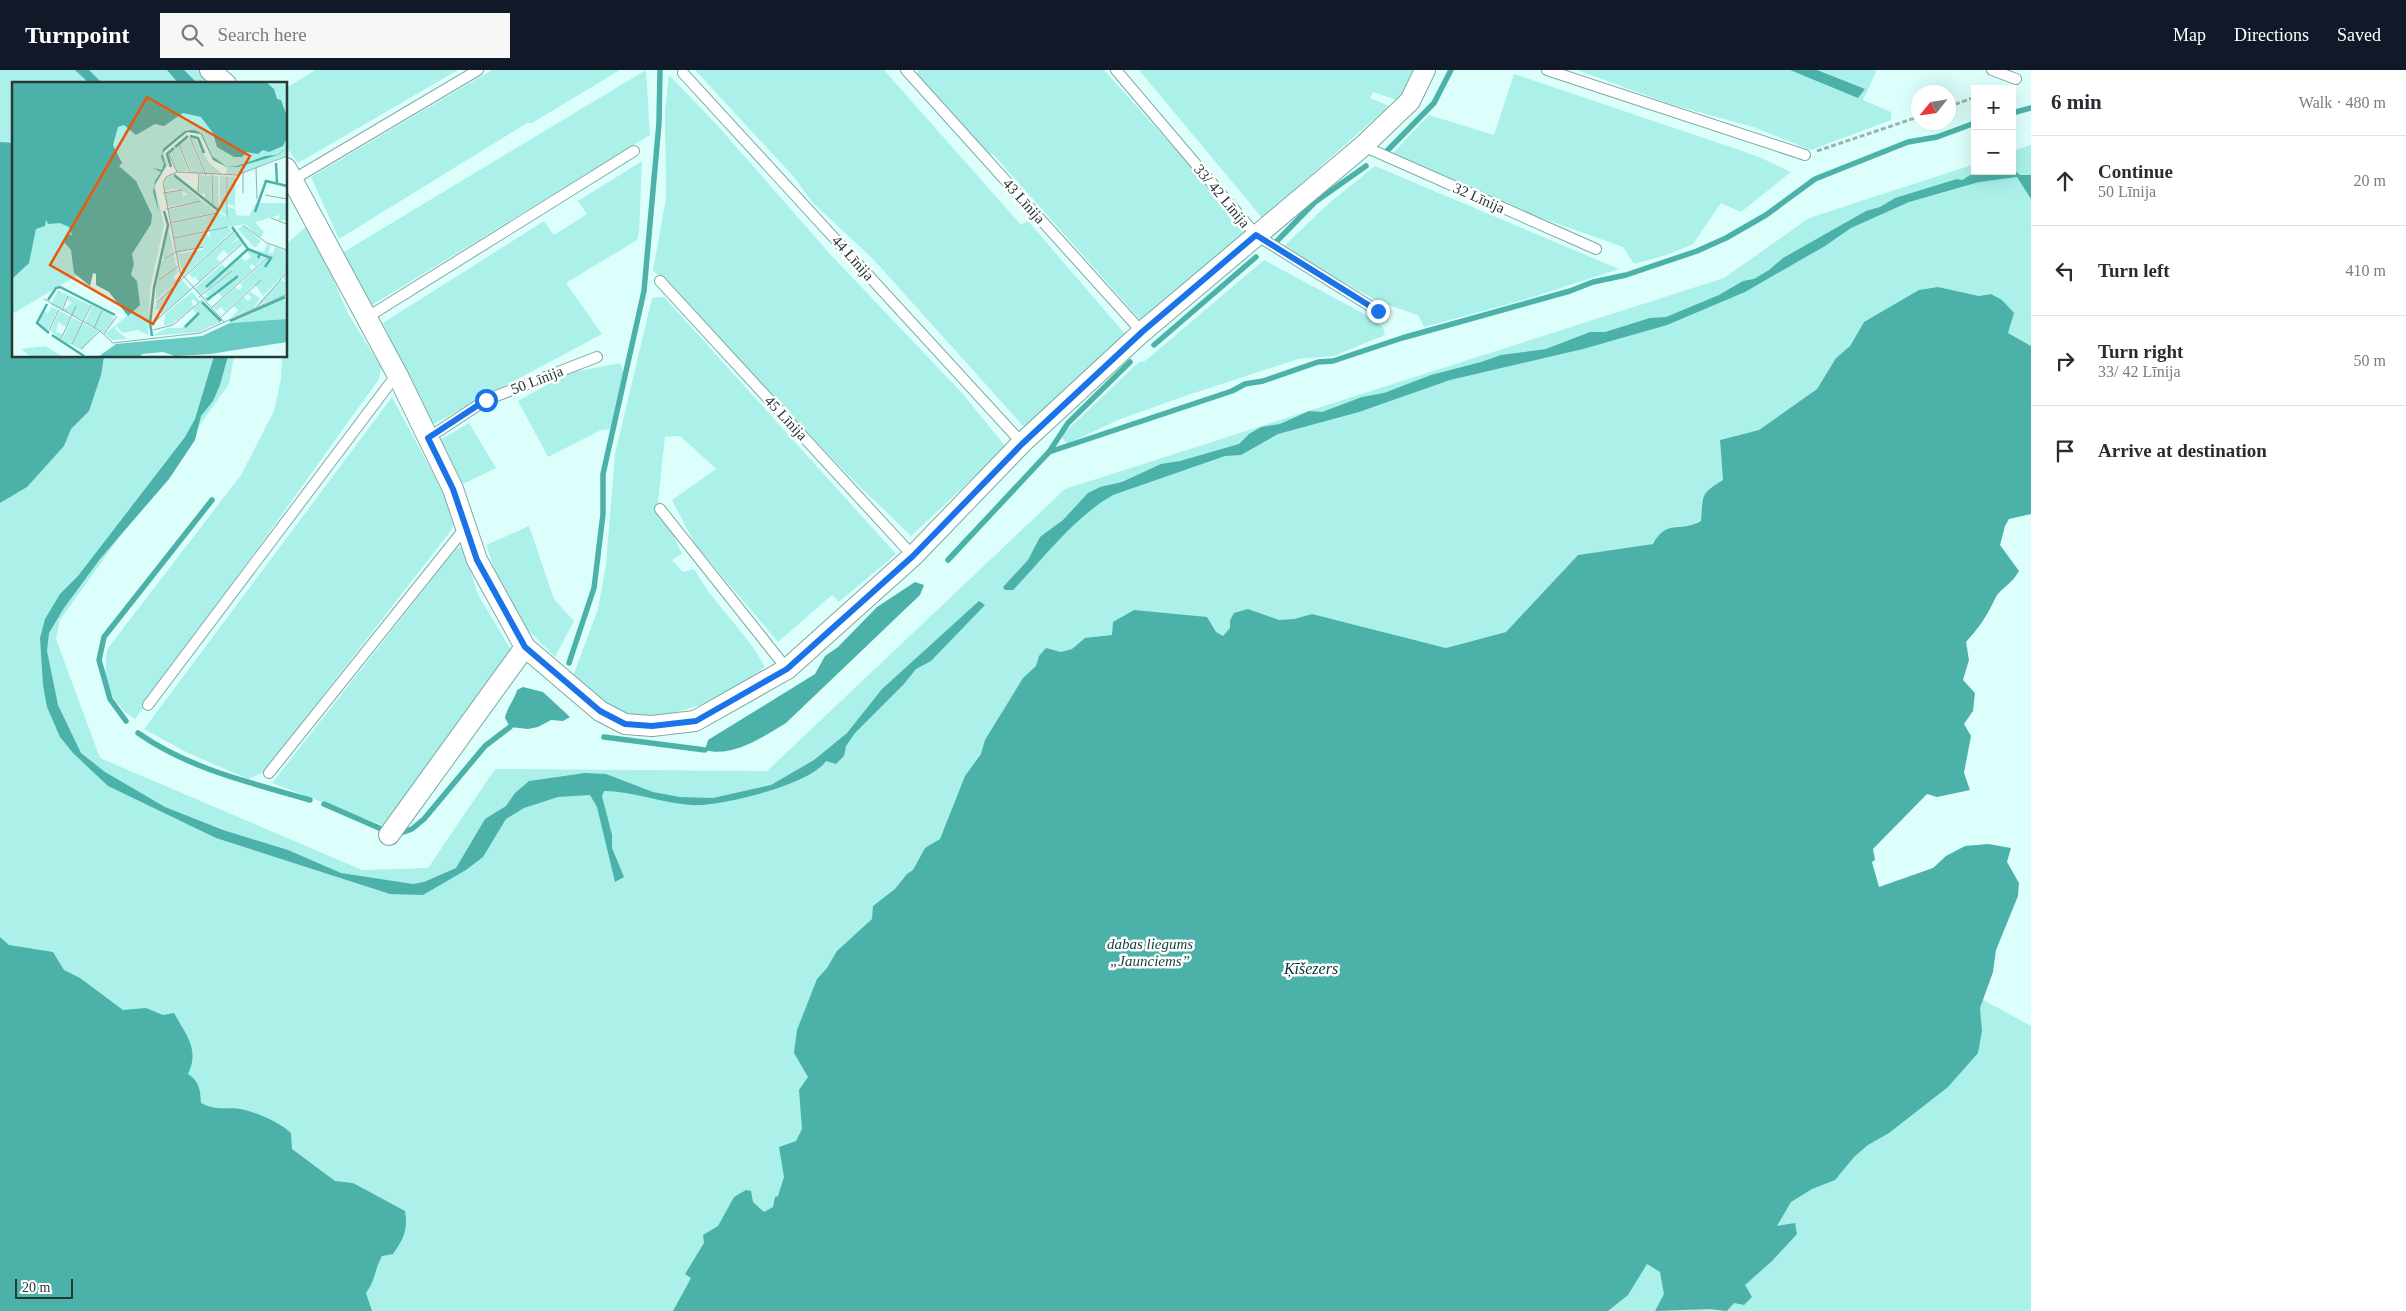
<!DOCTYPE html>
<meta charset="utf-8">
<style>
body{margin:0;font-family:"Times New Roman",serif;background:#f7f7f7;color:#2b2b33}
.controls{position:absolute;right:15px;top:15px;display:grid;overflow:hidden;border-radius:0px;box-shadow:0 5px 20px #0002}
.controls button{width:45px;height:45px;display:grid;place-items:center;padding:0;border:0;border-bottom:1px solid #e1e1e2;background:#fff;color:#2b2b33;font:25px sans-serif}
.compass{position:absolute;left:1911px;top:15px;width:45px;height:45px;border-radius:50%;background:#fff;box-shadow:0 5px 20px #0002;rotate:240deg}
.scale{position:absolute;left:15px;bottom:12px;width:58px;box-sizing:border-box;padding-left:5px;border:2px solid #273836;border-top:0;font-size:14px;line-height:18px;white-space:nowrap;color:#273836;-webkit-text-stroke:4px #fff;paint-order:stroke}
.stop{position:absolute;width:15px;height:15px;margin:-11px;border:4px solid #1a73e8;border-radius:50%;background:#fff}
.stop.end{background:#1a73e8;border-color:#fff;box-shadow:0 1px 5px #0008}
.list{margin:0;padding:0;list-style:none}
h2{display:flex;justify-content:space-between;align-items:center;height:65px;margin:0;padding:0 20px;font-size:21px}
h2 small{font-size:16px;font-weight:400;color:#7c7c81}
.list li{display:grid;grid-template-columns:32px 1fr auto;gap:15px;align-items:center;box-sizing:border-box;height:90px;padding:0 20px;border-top:1px solid #e1e1e2}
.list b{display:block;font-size:19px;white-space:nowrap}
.list p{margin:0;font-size:16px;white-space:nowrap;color:#7c7c81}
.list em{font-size:16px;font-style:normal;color:#7c7c81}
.icon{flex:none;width:28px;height:28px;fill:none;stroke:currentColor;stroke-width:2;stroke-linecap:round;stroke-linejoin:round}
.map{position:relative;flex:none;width:2031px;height:1241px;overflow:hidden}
header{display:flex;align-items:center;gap:30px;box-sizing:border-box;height:70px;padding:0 25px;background:#111827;color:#fff}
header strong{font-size:24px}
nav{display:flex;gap:28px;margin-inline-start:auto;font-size:18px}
.search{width:350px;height:45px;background:#f7f7f7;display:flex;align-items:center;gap:12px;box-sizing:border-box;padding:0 18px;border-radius:0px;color:#7c7c81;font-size:19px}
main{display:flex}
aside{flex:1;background:#fff}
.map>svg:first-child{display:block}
</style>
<header>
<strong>Turnpoint</strong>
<div class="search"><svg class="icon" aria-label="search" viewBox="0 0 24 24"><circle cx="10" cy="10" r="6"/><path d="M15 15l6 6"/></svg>Search here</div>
<nav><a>Map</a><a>Directions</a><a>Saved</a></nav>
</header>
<main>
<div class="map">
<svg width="2031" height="1241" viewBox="0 0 2031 1241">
<rect width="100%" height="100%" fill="#dcfffb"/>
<g fill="#abf1ea">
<path d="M 0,0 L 211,0 L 221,14 L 14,14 L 14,286 L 234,286 L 229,314 L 60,550 L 56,569 L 100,688 L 362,800 L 428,798 L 495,699 L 767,701 L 1065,419 L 1724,208 L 1809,148 L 1975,94 L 1975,101 L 2012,101 L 2012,81 L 2031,75 L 2031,276 L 2008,263 L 1991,224 L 1980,226 L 1938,217 L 1864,252 L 1850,276 L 1836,288 L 1817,319 L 1759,360 L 1720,370 L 1723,410 L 1702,430 L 1701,451 C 1681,462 1666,448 1654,474 L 1578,485 L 1506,562 L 1446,578 L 1312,544 L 1290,550 L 2031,956 L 2031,1241 L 0,1241 Z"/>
<polygon points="315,0 458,0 298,93 286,77 286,18"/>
<polygon points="492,0 620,0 532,53 527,53 339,169 311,107"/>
<polygon points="646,0 650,65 372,235 342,183"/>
<polygon points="695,0 884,0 1021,155 1028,151 1126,265 1025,358 873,189 813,133 793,106"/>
<polygon points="919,0 1104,0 1248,160 1143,253 993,84 989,85 916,3"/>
<polygon points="1139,0 1420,0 1402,32 1373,22 1370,28 1389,36 1262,148"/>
<polygon points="1577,0 1877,0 1863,30 1891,42 1891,50 1811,80 1753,57 1670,34"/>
<polygon points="1514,4 1757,86 1791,102 1741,142 1721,133 1693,174 1667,185 1634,194 1623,177 1508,136 1391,85 1429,45 1494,65"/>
<polygon points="669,5 718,56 830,184 962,323 1006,377 911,466 851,408 653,200 666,128 665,40"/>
<polygon points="642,91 639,162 637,170 566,213 602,264 430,356 383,253 544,151 554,165 587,144 578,131"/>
<polygon points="1375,96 1619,199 1527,229 1424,257 1418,245 1379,232 1282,178 1329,133"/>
<path d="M 307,156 L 335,213 L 347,242 L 381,297 L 379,309 L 135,649 C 111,636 100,604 108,578 L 241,405 L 274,341 L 281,309 L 282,286 L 286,286 L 286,174 Z"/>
<polygon points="1264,190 1368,246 1383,257 1385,265 1334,286 1298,289 1185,326 1118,350 1067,374 1061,366 1139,292 1145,291"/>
<path d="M 664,227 L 896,484 L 839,532 L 832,525 L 778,572 L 695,474 L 672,430 L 716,399 L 680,366 L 665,367 L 658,431 L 682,484 L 672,490 L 683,502 L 694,499 C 714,535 746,561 765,597 L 721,629 L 649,650 L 617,642 L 573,606 L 598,539 L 606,494 L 615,384 L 652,228 Z"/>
<polygon points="620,293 624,303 612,359 601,360 548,387 518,331 568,303"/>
<polygon points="392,327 453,441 454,454 449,463 283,677 263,703 248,709 188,683 144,659"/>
<polygon points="469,353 496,398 463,414 440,370"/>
<polygon points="529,456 554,529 574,551 555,587 513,545 505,530 486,475"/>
<polygon points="463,476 478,525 513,583 387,757 272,713 455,480"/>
</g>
<g fill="#4cb2a9">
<polygon points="75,0 89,0 103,14 90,14"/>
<polygon points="167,0 184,0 198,14 179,14"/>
<polygon points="1790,0 1817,0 1865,19 1858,28"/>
<polygon points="0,72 14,73 14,286 104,286 101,305 89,341 71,359 64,376 27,417 0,433"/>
<path d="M 2012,98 L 2020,105 L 2031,105 L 2031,129 L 2017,107 L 1979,112 L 1909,132 L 1851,158 L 1825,176 L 1745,222 L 1667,255 L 1583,279 L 1450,310 L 1359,342 L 1278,364 L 1241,385 L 1225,386 L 1113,425 C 1073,448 1045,487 1013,520 L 1005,520 L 1003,517 L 1028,490 L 1040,467 L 1063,450 L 1088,423 L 1100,417 L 1122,412 L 1161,394 L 1180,391 L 1239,374 L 1249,364 L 1261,357 L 1280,354 L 1309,341 L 1322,342 L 1362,327 L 1384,323 L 1431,305 L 1481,292 L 1501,285 L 1546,279 L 1590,262 L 1605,262 L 1650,248 L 1666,247 L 1719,225 L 1743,211 L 1754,209 L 1769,200 L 1783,188 L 1866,141 L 1880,137 L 1895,128 L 1957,109 L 1962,110 L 1974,103 L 2012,101 Z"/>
<path d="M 1938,217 L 1979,226 L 1991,224 L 2002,230 L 2014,243 L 2008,263 L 2031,276 L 2031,444 L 2009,449 L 2005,456 L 2000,475 L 2019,501 C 2012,514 2000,519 1996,527 C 1986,547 1982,554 1966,572 L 1969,590 L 1963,610 L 1975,623 L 1973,641 L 1964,654 L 1971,666 L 1964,703 L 1970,720 L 1937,727 L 1927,724 L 1873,779 L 1875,790 L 1872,792 L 1879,817 L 1933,798 L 1946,786 L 1965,776 L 1988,774 L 2011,778 L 2007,792 L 2019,813 L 2018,826 L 1996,880 L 1993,902 L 1980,938 L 1982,961 L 1978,983 L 1948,1017 L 1889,1063 L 1868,1075 L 1854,1087 L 1835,1110 L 1812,1119 L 1791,1132 L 1777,1156 L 1795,1153 L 1797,1164 L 1772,1191 L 1745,1215 L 1752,1227 L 1744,1235 L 1734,1233 L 1727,1241 L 1710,1239 L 1655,1241 L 1664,1224 L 1660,1202 L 1647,1194 L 1628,1225 L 1608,1241 L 673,1241 L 691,1208 L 685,1204 L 704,1173 L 703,1165 L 718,1156 L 734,1127 L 746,1120 L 751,1121 L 753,1132 L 764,1142 L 773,1137 L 775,1127 L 778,1126 L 784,1107 L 779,1077 L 796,1071 L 802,1059 L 799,1020 L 808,1007 L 794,983 L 797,960 L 817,909 L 827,898 L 837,881 L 872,849 L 873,836 L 895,819 L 907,804 L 913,800 L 925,778 L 940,769 L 965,706 L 981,684 L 985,670 L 1023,608 L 1036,596 L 1039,586 L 1046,578 L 1061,582 L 1072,579 L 1085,568 L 1112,565 L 1113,552 L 1134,540 L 1207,547 L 1216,562 L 1223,566 L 1230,558 L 1230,550 L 1234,543 L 1248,539 L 1279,550 L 1294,549 L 1312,544 L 1446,578 L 1506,562 L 1578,485 L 1653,474 C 1667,448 1680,463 1701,451 C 1703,425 1700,424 1723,410 L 1720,370 L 1759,360 L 1817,319 L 1836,288 L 1850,276 L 1864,252 L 1919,220 Z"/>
<path d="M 214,286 L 228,286 L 220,315 L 213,331 L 201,346 L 195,370 L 169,409 L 100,489 L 64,538 L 49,563 L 47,581 L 58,635 L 81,683 L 105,702 L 165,737 L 223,760 L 288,780 L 341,803 L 413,814 L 424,812 L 456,798 L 485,749 L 506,736 L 515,723 L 529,711 L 585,703 L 606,704 L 653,722 L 680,727 L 713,728 L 771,715 L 814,690 L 847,663 L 882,619 L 979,531 L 985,535 L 931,591 L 916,599 L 904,614 L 855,663 L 846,676 L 844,686 L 836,694 L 826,691 C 810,715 719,737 691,735 C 661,733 633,721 604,721 L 602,726 L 612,765 L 612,778 L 624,807 L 615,812 L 597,737 L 590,725 L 558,727 L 524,738 L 506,749 L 483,787 L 466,800 L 423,825 L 390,824 L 216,768 L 108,716 L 73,683 L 60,667 L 47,637 L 43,615 L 40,568 L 45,549 L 60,524 L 78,506 L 185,367 L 195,349 Z"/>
<path d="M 915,512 L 924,515 L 920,525 L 786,653 C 763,667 732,688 705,680 L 708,670 L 815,604 L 825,586 L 838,577 L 877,537 Z"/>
<path d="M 523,617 L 543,622 L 570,647 L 563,651 L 551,650 L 538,657 L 528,659 L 510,657 L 505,648 C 507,637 514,631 517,620 Z"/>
<path d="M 0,867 L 9,875 L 53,882 L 64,900 L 80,908 L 123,940 L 146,938 L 163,945 L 174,943 C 186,965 200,979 188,1004 C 200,1012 200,1020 201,1033 C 216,1041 225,1037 240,1039 C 256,1042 279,1052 291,1063 L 292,1079 L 335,1111 L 353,1113 L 405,1141 C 408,1159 404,1169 393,1184 L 382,1186 C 374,1201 376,1209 366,1223 L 372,1241 L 0,1241 Z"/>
</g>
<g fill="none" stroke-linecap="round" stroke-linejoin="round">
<g stroke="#4cb2a9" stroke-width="5.5">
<polyline points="2012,43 2031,38"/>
<polyline points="1385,83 1434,33 1451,0"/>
<polyline points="1277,171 1315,132 1366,96"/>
<polyline points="1154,275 1256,187"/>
<polyline points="1049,382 1068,353 1130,292"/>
<polyline points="948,490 1049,382 1232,321 1245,314 1263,311 1318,292 1333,291 1402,268 1570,221 1593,212 1626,205 1697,181 1726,168 1766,145 1815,109 1908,72 1937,67 1975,53"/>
<polyline points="569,593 594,518 603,444 603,404 644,221 659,53 660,0"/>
<polyline points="126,651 110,629 99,590 104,567 212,430"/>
<path d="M 138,663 C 189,699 252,713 310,730"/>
<polyline points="604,667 705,680"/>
<polyline points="324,734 386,761"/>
<polyline points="398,764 412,759 424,749 485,676 510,657"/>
</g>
<g stroke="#7fa9a4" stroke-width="12">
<g id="service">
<polyline points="906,0 1142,262"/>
<polyline points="1116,0 1256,165 1378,241"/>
<polyline points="1547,0 1805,85"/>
<polyline points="1992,0 2016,9"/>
<polyline points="683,3 1022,373"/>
<polyline points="1363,76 1596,179"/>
<polyline points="294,109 478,0"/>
<polyline points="660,211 913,486"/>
<polyline points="366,248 634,81"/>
<polyline points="428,368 486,330 597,287"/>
<polyline points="660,439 787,599"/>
<polyline points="148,635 397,304"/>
<polyline points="269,703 465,458"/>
</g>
</g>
<g stroke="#7fa9a4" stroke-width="22">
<g id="minor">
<polyline points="210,0 226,14"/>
<polyline points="286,98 397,304 453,419 477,490 525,577 600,641 625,654 652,656 695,651 787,599 913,486 1022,373 1142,262 1363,76 1410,31 1425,0"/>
<polyline points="389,765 525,577"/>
</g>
</g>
<g stroke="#98b4b1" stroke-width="3" stroke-dasharray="5 2.5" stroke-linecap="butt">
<polyline points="1948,37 1975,27"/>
<polyline points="1817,81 1918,47"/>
</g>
<use href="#service" stroke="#fff" stroke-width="10"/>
<use href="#minor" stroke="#fff" stroke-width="20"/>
</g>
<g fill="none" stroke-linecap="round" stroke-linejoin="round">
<polyline stroke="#1a73e8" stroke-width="6" points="486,330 428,368 453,419 477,490 525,577 600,641 625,654 652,656 696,651 787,599 913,486 1022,374 1142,262 1256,165 1378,241"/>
</g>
<g text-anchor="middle" stroke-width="5" stroke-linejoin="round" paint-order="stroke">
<g font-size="15" fill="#273836" stroke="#fff">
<text transform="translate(1222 126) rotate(50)" y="5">33/ 42 Līnija</text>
<text transform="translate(1479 128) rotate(24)" y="5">32 Līnija</text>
<text transform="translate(1024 131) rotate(48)" y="5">43 Līnija</text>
<text transform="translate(853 188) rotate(48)" y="5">44 Līnija</text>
<text transform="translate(537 310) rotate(-21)" y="5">50 Līnija</text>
<text transform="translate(786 348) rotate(47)" y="5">45 Līnija</text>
</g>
<g font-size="15" font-style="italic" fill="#164440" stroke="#fff">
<text x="1150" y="879">dabas liegums<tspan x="1150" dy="17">„Jaunciems”</tspan></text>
</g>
<g font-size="16" font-style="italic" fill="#053733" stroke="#fff">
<text x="1311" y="904">Ķīšezers</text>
</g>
</g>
<g transform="translate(12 12)">
<rect width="275" height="275" fill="#dcfffb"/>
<path d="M 0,0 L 275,0 L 275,73 L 228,92 L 214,92 L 215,86 L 201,78 L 188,52 L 176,50 L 154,66 L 152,72 L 156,82 L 143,104 L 152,143 L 138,207 L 136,253 L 126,248 L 111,251 L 104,244 L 103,247 L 115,257 L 100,258 L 93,252 L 128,223 L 119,194 L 122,182 L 120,172 L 130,155 L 0,232 ZM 182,54 L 197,81 L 210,92 L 195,92 L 178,55 ZM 176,55 L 192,91 L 180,91 L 167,62 ZM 166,63 L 176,89 L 165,89 L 157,70 ZM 160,93 L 188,117 L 187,119 L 155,125 L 153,111 L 170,109 L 171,115 L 176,112 L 165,107 L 152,109 L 153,97 ZM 188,93 L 199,94 L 200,123 L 193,119 L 193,111 L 187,112 ZM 201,94 L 206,94 L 207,128 L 202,125 ZM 208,94 L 214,95 L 215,134 L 208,129 ZM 223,94 L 223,124 L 216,122 L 216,95 ZM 190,119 L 205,130 L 159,140 L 156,128 ZM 244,121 L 275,121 L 275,138 L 266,138 L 268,133 L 243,140 L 252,150 L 248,156 L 233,142 L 217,145 L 220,149 L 172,194 L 165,172 L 190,168 L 194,164 L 165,170 L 162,157 L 194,150 L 199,157 L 197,149 L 215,144 L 162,155 L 159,142 L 207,131 L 215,135 L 216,125 L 223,127 L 224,133 L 237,134 ZM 231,143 L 249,159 L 243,166 L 226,147 ZM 156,145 L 162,170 L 151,177 L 151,171 ZM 221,150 L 226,155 L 218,163 L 227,157 L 230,161 L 216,173 L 212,168 L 204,176 L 208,180 L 187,200 L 183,195 L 192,186 L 181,196 L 177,192 ZM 255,162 L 259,164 L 256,171 L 261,171 L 263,165 L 275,169 L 275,179 L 271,178 L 275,180 L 275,189 L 251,214 L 243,202 L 213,230 L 209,225 L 205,229 L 201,225 L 224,205 L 227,208 L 231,205 L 228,202 L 257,175 L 249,172 L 247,174 L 253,176 L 243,185 L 240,182 L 237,185 L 240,188 L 210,215 L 205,209 L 194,219 L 190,214 L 196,215 L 194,211 L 223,186 L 188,213 L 182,207 L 210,182 L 214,187 L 194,206 L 229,175 L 233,179 L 239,175 L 235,170 L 237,167 L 252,170 ZM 162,172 L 164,184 L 144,199 L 149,180 ZM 164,185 L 166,190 L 161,195 L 165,200 L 144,218 L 144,200 ZM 275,191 L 275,209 L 272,213 L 244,224 L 268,198 L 274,200 L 271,196 ZM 170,198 L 179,208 L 150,232 L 147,227 L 143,228 L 145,220 ZM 46,208 L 56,213 L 49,228 L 39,223 ZM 180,210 L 188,219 L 185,221 L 181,217 L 179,219 L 182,224 L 160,242 L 152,244 L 153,232 ZM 238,210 L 248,216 L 242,226 L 218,236 L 226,229 L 222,224 L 232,215 L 236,219 L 240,215 L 235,212 ZM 57,213 L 78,223 L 71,238 L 50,228 L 60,221 L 55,218 ZM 273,215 L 275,237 L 218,241 ZM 189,220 L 209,240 L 187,250 L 139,254 L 155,246 L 170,246 L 184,232 L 181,227 ZM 80,223 L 99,232 L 102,238 L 92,251 L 73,240 ZM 39,225 L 46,228 L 35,249 L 27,241 L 32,229 L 36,231 ZM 48,229 L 59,235 L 54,245 L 46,240 L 44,250 L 51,252 L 48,257 L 38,248 ZM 60,236 L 70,240 L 59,263 L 50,258 ZM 71,241 L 86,249 L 70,268 L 60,263 ZM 33,264 L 52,275 L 19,275 L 9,267 Z" fill="#abf1ea"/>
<path d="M 275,237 L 275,260 L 198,272 L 163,274 L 151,270 L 130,272 L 128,275 L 86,275 L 104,262 L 190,254 L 218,241 Z" fill="#67cbc3"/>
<path d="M 0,0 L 254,0 L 262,7 L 265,17 L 269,18 L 274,32 L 275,56 L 271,64 L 257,70 L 251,68 L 246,72 L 234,70 L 230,75 L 222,75 L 205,65 L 201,51 L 189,35 L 171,31 L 152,44 L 143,42 L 124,53 L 112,43 L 106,45 L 101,63 L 110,81 L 107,84 L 124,99 L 140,133 L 139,142 L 120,172 L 122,182 L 119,193 L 125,199 L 128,223 L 116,234 L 97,210 L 84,203 L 84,192 L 81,191 L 78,204 L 62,191 L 59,168 L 52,160 L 56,152 L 60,153 L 57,145 L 48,141 L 36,142 L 34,138 L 33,144 L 24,147 L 17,181 L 0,197 ZM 180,48 L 185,49 L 190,52 L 200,74 L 215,85 L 225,84 L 253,74 L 265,73 L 275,66 L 266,73 L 226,85 L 215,85 L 201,78 L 189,52 L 175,50 L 150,71 L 154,84 L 142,104 L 147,130 L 141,110 L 143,99 L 149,90 L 141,86 L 150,88 L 152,82 L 149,75 L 151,67 L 164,56 L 173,49 Z" fill="#4cb2a9"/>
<path fill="none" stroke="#4cb2a9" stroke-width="2.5" d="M 178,54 L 186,56 L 192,71M 163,65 L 176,54M 264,81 L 265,101M 159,85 L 155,72 L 162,66M 162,93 L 207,129M 243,130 L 254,99 L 275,104M 236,167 L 248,172 L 246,176M 248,172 L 259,176 L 253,185M 194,205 L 236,167 L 220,145M 36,218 L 44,206 L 48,205 L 103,233M 195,218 L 226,194M 190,220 L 209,239M 35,222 L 25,241 L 37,251M 218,239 L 273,215M 173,245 L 187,231M 40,253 L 72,274M 140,254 L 138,241 L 142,206 L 156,143 L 152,129"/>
<path fill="none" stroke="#94afac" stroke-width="1" d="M 178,56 L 194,93M 167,63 L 178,90M 156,70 L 165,90M 244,86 L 245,117M 231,91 L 231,111M 200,93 L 201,123M 215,94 L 215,135M 186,110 L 187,92M 151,111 L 170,108M 253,113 L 275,117M 154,127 L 189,119M 259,136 L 275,142M 158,141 L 205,131M 231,143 L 255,161 L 275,168M 162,156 L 215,145M 152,177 L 164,170 L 192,165M 147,198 L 166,184M 187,215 L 220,189M 32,217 L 88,249 L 101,261 L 188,251 L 275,212M 145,220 L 222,149M 199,226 L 256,175M 243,227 L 275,190M 50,229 L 56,214M 208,236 L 249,198M 212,240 L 168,190 L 151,101 L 154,95 L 165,90 L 225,93 L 275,74M 141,241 L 230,162M 82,246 L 90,229M 37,248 L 47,228M 141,248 L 161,243 L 190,218M 92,252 L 105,234M 49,257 L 64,224M 60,262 L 79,223M 69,267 L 88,249"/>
<path fill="#e8590c" fill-opacity="0.15" stroke="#e8590c" stroke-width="2.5" d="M 135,15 L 238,74 L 141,242 L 38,183 Z"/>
<rect width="275" height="275" fill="none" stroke="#273836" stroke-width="2.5"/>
</g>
</svg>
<div class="controls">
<button>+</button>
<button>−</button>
</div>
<svg class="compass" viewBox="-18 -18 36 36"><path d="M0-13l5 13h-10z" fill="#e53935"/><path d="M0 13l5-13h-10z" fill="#7c7c81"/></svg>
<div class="scale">20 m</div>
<div class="stop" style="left:486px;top:330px"></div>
<div class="stop end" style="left:1378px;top:241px"></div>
</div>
<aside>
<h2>6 min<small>Walk · 480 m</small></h2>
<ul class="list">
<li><svg class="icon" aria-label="ahead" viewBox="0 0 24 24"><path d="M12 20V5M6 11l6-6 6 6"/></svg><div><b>Continue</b><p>50 Līnija</p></div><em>20 m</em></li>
<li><svg class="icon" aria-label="left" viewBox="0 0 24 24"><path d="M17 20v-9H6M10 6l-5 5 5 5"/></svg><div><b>Turn left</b></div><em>410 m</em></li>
<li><svg class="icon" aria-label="right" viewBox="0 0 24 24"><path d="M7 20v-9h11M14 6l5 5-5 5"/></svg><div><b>Turn right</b><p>33/ 42 Līnija</p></div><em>50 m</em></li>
<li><svg class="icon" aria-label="arrive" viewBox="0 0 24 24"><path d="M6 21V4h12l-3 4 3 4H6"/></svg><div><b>Arrive at destination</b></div></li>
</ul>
</aside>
</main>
